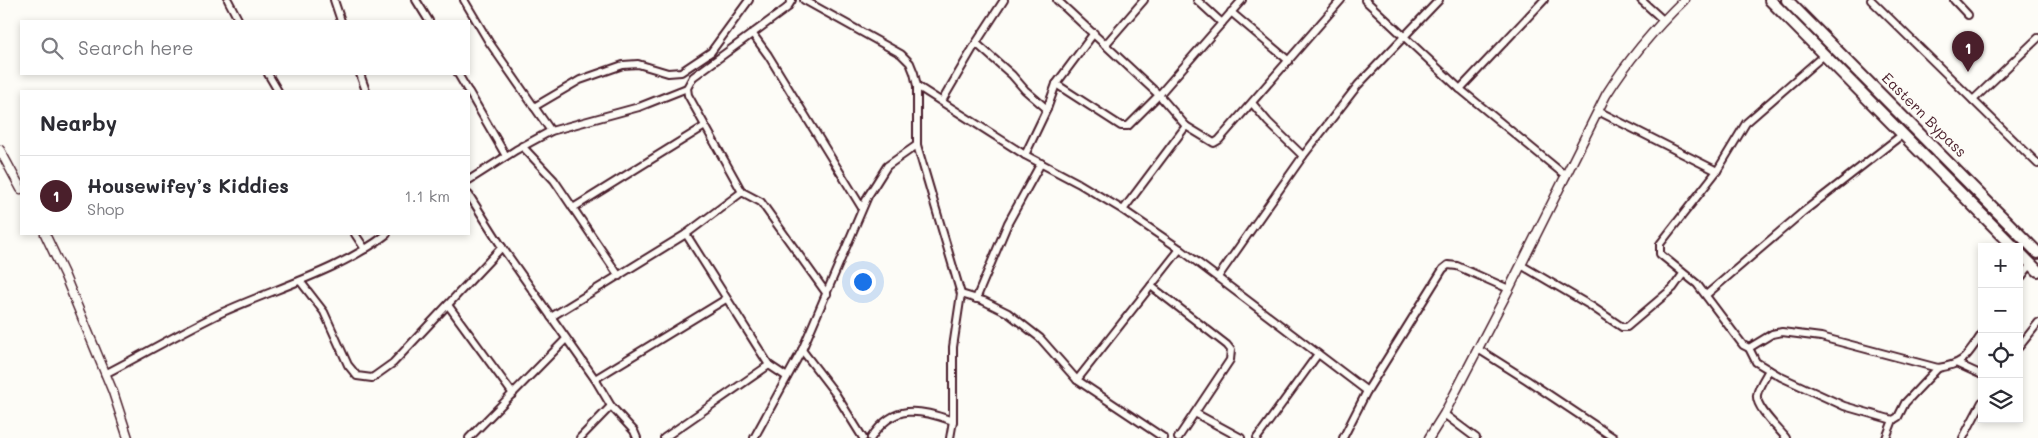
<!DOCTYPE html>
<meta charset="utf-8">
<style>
body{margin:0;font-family:Mali,sans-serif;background:#f2f2f3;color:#2b2b33}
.controls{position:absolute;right:15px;bottom:15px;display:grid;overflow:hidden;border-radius:0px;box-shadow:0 2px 8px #0003}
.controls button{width:45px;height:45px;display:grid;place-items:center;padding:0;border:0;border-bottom:1px solid #e1e1e2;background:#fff;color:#2b2b33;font:25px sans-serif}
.you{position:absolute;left:862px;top:281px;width:18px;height:18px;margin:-12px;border:4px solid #fff;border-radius:50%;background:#1a73e8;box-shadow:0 0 0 8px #1a73e833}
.badge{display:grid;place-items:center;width:32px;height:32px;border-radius:50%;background:#4a1f2b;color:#fff;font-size:16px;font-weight:700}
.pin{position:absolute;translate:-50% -41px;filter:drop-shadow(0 1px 2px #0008)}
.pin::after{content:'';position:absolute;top:26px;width:18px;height:15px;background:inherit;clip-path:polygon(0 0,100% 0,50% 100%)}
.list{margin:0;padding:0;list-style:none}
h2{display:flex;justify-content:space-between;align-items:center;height:65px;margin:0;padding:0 20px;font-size:21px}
h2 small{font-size:16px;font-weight:400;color:#7c7c81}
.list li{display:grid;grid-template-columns:32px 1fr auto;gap:15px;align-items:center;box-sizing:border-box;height:80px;padding:0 20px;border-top:1px solid #e1e1e2}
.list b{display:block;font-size:19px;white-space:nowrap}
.list p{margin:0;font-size:16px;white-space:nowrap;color:#7c7c81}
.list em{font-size:16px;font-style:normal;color:#7c7c81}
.icon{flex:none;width:28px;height:28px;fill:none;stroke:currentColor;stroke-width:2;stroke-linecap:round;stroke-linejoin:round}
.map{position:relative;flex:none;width:2038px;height:438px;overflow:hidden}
.search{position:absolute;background:#fff;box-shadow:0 2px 8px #0003;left:20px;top:20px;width:450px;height:55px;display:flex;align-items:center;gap:12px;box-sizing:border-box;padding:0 18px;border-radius:0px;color:#7c7c81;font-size:19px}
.panel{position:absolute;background:#fff;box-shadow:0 2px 8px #0003;left:20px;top:90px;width:450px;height:145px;border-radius:0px}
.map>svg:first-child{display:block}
</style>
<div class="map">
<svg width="2038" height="438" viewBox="0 0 2038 438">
<rect width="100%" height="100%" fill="#fdfcf7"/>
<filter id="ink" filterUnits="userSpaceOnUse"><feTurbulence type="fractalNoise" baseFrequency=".02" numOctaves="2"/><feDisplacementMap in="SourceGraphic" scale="10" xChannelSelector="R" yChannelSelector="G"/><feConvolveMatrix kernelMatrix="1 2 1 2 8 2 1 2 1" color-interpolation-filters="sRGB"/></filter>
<g filter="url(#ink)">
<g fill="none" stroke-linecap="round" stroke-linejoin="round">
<g stroke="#4a1f2b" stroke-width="10">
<g id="minor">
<polyline points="228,0 239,21"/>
<polyline points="334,0 341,21"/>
<polyline points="416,0 429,21"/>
<polyline points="464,0 489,42 551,131"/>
<polyline points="804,0 901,54 910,63 914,73 917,86 917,145 961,294 953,347 953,421 950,438"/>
<polyline points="1057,0 1159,95 1186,126 1214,143 1219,140 1341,0"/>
<polyline points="1197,0 1222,23"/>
<polyline points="1365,0 1460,89 1566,176"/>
<polyline points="1641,0 1663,20"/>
<polyline points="1871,0 2038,164"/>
<polyline points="1954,0 1968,15"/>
<polyline points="1231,12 1289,61"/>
<polyline points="752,33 768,55 862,208"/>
<polyline points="976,43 1012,75 1025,90 1047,109"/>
<polyline points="1105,45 1144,0"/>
<path d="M 1824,55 L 1746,123 L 1717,171 L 1660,244 L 1660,254 L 1697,284 L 1743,345 L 1749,348 L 1772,334 L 1782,332 L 1821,337 L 1938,368 C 1966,364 1967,355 1982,334"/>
<polyline points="268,74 278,91"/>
<polyline points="360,74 366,91"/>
<polyline points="458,74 468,91"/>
<polyline points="1056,84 1121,126 1128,126 1159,95 1242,0"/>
<polyline points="917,86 1025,155 1078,183 1123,210 1180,249 1367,391"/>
<polyline points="1460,89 1544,0"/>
<polyline points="469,92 506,156"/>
<polyline points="1973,100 2038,38"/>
<polyline points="942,101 976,43 1004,0"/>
<polyline points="534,107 580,80 623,65 638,64 668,73 681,72 711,52 749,0"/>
<polyline points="1598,111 1717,171"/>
<polyline points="522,146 554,180 619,276"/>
<polyline points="1025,155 1047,109 1056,84 1094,33"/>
<polyline points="1303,156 1358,85 1439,0"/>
<polyline points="469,180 516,150 551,131 639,107 687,88"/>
<polyline points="742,192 761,202 827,294"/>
<polyline points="469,195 502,247 595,379 611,406 634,431 637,438"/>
<polyline points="573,208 705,126"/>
<polyline points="1123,210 1186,126"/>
<polyline points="355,234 365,249"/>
<polyline points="686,234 769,365 787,377"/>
<polyline points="1521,265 1591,306 1622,327 1627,327 1673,288 1683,274"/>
<polyline points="1218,277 1303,156 1268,122 1252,103"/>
<polyline points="2019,280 2031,264"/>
<polyline points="300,281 324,312 348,365 357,376 372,378 393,363 502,247"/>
<polyline points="1151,286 1227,345 1231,350 1230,360 1178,438"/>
<polyline points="961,294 984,301 1008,313 1040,338 1077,380 1164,438"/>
<polyline points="1706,295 1803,212 1903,134"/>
<polyline points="976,299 1008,223 1041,163"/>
<polyline points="448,305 513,394"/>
<polyline points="551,317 686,234 742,192 688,95 687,88 693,77 787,8 792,0"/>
<polyline points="2019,347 2038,323"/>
<polyline points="1749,348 1756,362 1781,377 1844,406 1893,420 1898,417 1905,403 1938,368"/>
<polyline points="1478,349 1527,380 1614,438"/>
<polyline points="802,350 835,393 863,438"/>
<polyline points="1958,364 1982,375"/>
<path d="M 1769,370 C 1765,377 1758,387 1757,395 C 1755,407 1779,429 1786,438"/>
<path d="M 105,374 C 144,354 183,331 223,312 C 276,288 341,270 387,234"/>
<polyline points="595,379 726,299"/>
<polyline points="1077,380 1180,249"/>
<polyline points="1195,413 1241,438"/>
<polyline points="1444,414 1476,438"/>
<polyline points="469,438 566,339"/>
<polyline points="580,438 611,406"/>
<polyline points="664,438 769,365"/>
<polyline points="754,438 802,350 868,196 887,166 917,145"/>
<path d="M 871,438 C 894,403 918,409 953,421"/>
<polyline points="1257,438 1318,354"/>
<polyline points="1343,438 1367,391 1443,269 1448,265 1457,266 1509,289"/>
<polyline points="1886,438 1893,420"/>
<polyline points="1963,438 1982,402"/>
</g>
</g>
<g stroke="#4a1f2b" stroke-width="11">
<g id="tertiary">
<polyline points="0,150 21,189"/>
<polyline points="45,234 64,274 113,392 128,438"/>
<path d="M 1429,438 L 1444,414 L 1509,289 L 1606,95 C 1628,60 1654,29 1684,0"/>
</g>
</g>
<g stroke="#4a1f2b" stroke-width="14">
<g id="primary">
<polyline points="1770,0 2014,247"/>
<polyline points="1787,0 2038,253"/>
<polyline points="2019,252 2038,271"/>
</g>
</g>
<use href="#minor" stroke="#fdfcf7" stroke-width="6"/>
<use href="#tertiary" stroke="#fdfcf7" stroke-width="8"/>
<use href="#primary" stroke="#fdfcf7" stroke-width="10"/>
</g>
</g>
<g text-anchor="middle" stroke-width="4" stroke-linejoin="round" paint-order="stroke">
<g font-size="15" fill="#4a1f2b" stroke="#fdfcf7">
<text transform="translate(1924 115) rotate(45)" y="5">Eastern Bypass</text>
</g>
</g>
</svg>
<div class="controls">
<button>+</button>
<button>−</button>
<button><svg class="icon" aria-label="locate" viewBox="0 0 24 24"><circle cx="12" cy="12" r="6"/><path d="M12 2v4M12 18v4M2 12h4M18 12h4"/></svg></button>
<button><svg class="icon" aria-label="layers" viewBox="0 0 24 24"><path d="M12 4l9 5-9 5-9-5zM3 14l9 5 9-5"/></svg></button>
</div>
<div class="you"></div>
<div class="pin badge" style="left:1968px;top:72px">1</div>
<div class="search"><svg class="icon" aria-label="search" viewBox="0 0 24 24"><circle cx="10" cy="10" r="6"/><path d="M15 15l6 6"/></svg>Search here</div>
<section class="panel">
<h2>Nearby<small></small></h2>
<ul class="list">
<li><span class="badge">1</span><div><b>Housewifey’s Kiddies</b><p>Shop</p></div><em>1.1 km</em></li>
</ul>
</section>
</div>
